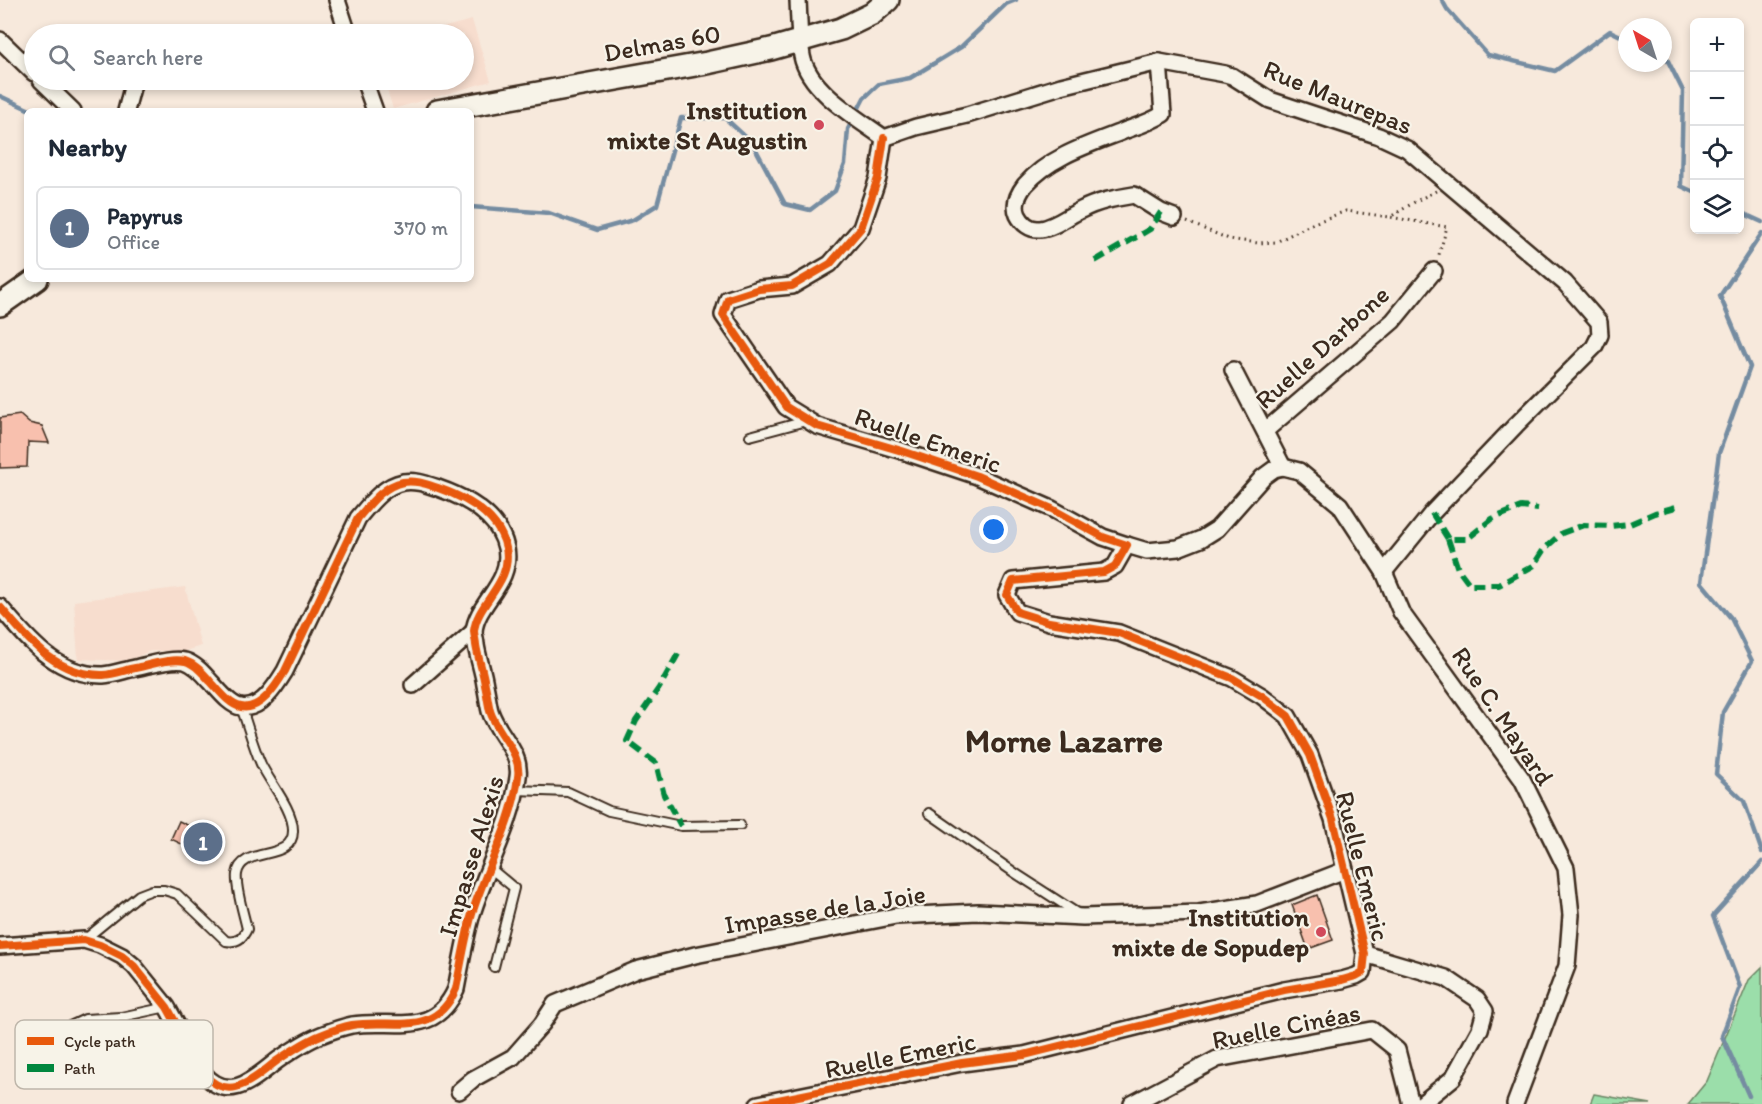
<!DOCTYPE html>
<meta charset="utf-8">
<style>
body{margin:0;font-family:Itim,sans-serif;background:#f6f6f7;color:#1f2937}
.controls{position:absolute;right:18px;top:18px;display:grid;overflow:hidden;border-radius:9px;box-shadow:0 3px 9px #0003}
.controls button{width:54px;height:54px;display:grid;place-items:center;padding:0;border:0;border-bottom:2px solid #e0e1e3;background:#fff;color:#1f2937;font:30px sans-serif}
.compass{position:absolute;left:1618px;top:18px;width:54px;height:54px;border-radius:50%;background:#fff;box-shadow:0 3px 9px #0003;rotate:321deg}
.you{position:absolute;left:994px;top:530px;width:21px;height:21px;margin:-15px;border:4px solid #fff;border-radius:50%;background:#1a73e8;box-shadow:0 0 0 9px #1a73e833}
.badge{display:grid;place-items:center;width:39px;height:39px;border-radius:50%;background:#ea580c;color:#fff;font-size:20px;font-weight:700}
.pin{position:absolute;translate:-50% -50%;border:3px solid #fff;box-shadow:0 2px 6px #0006}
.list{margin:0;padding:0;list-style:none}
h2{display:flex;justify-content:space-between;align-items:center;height:78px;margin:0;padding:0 24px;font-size:26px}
h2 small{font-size:20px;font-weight:400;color:#747a83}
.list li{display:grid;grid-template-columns:39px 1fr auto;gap:18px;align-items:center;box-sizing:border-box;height:84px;margin:0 12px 12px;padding:0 12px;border:2px solid #e0e1e3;border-radius:9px}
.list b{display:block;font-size:22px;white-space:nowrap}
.list p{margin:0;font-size:20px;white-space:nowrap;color:#747a83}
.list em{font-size:20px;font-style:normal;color:#747a83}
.icon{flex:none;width:33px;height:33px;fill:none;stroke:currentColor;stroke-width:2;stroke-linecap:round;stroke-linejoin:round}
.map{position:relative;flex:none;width:1762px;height:1104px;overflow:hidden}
.search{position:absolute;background:#fff;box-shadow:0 3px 9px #0003;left:24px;top:24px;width:450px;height:66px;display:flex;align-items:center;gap:15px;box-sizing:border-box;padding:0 21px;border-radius:33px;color:#747a83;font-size:22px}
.panel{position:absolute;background:#fff;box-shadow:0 3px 9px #0003;left:24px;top:108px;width:450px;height:174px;border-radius:9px}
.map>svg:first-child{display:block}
</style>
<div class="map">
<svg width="1762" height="1104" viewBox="0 0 1762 1104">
<rect width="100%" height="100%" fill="#f7e9dc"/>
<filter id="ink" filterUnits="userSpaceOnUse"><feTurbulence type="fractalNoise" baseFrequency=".0167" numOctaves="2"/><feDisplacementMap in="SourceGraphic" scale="12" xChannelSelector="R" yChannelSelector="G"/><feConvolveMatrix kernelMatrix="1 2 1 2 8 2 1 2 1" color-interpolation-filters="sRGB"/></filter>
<g filter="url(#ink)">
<g fill="#f7ddce">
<polygon points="472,20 491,81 393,109 384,80 464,80 464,34 418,34"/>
<polygon points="185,587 201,646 185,651 150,651 128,661 78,659 74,601"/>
</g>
<g fill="#9bdeaa" stroke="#6b8464" stroke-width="1.5">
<polygon points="1762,967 1762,1104 1688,1104 1707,1081 1749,980"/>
<polygon points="1594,1094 1651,1104 1590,1104"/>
</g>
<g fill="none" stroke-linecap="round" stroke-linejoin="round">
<g stroke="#758ca1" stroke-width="4.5">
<polyline points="1442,0 1447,9 1488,55 1555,71 1610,31 1627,39"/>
<polyline points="1663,54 1665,55 1683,91 1681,186 1694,192"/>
<polyline points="0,96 32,111"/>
<polyline points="471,207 549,213 597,230 633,220 657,205 681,118 725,118 753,144 785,204 810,210 835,191 845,164 848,129 864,98 879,84 910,78 961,47 1006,4 1016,0"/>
<polyline points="1740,212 1762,222"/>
<polyline points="1762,233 1720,296 1750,367 1719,453 1701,582 1731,618 1752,661 1723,712 1716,774 1744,801 1762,852"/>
<polyline points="1749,1096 1722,1036 1740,987 1713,916 1762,862"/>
</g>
</g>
<g fill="#f8c0ae" stroke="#3b2a1e" stroke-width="1.5">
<polygon points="20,415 29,423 42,426 49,443 28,442 27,467 0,468 0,418"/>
<polygon points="179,821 216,839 207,856 171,839"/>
<polygon points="1317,895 1333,940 1308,949 1292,905"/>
</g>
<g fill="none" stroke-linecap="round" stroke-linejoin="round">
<g stroke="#3b2a1e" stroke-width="12">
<g id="lane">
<polyline points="750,436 806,421"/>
<polyline points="516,790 568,792 609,811 681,826 740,825"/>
<polyline points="929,813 1015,873 1077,913"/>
<polyline points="490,868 514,888 494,967"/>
<path d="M 84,940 L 139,895 L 152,890 L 164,890 L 177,894 L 226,941 C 237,943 243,938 247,929 C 244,915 235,887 237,874 C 241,845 294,863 293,830 C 293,809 270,783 261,764 C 253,746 248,726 241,707"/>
<polyline points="40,1040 85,1019 121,1017 167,1007"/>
</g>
</g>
<g stroke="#3b2a1e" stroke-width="20">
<g id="street">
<polyline points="337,0 348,34"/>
<path d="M 798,0 C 799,18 799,38 802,56 C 809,91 857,118 884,138"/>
<polyline points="0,40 34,73"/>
<path d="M 1159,62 L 1163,114 C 1153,121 1141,125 1129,129 C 1094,143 1051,155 1025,185 C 1018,194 1013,204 1018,215 C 1022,223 1030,230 1040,229 C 1054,228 1068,216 1081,210 C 1098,201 1116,198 1134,195 L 1161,212 L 1174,217"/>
<polyline points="41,80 73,111"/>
<polyline points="364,80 375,111"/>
<polyline points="126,111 134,80"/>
<polyline points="884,138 916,127 967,115 1061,86 1159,62 1225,74 1232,76 1270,100 1379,136 1407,149 1565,283 1599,322 1600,335 1594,347 1516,425 1432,513 1384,572"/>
<polyline points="1233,370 1283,467"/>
<polyline points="1265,431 1393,321 1434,271"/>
<polyline points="1127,545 1147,551 1178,548 1201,539 1217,529 1263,477 1274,469 1283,467 1299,471 1340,505 1384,572 1401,612 1522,779 1566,868 1571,915 1567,966 1515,1104"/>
<path d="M 0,607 C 28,639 56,676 103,675 C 114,674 125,670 135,668 C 150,665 170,658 185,661 C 195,664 203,673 210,681 C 218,689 229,705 241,707 C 261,711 277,684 285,671 L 358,518 C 370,504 383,486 403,482 C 416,480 426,484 438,488 C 467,498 499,515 506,548 C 513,583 477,602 474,631 C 474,635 476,641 476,645 C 478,658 483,671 485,685 C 487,693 488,703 490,711 C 497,734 522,752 518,777 C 512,825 486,868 472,914 C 465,938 461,964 456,989 C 434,1039 393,1018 352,1025 C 342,1027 331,1031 321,1035 C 306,1041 291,1051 278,1060 C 254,1078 230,1104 204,1074 L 167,1007 L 134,966 L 122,956 L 100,945 L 84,940 L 0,946"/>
<polyline points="413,685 474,631"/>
<polyline points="1365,954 1446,978 1477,999 1485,1011 1480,1029 1453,1078 1421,1104"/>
<polyline points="459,1091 473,1079 513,1057 542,1024 555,1004 636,970 695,955 896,916 978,912 1083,917 1199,913 1257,904 1345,870"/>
<polyline points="758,1104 962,1063 1024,1055 1284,990 1342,980 1356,976 1363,972 1365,954 1333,819 1310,755 1288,716 1262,696 1232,678 1119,633 1049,622 1017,612 1007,595 1013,581 1104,572 1115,566 1127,545 1103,537 1052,509 977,476 902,451 817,426 786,407 723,315 728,299 759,289 792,286 830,264 861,228 878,178 884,138"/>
<polyline points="1132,1104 1217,1059 1372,1030 1397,1050 1411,1104"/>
</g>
</g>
<g stroke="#3b2a1e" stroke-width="26">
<g id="secondary">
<polyline points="437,111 707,63 771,49 841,29 872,14 888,0"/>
<polyline points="0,305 37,279"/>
</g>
</g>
<g stroke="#3b2a1e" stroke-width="3" stroke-dasharray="1.5 4.5" stroke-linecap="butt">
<polyline points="1436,191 1418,200 1390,217 1447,227 1438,258"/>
<polyline points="1187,222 1229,239 1258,243 1276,242 1314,223 1346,211 1390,217"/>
</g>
<use href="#lane" stroke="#f7f3e8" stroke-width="8"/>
<use href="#street" stroke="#f7f3e8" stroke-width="15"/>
<use href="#secondary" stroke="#f7f3e8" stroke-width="21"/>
<g stroke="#00873e" stroke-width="6" stroke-dasharray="12 6" stroke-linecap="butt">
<polyline points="1095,261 1150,229 1161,212"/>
<polyline points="1432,513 1448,539 1467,539 1492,519 1521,507 1538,509"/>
<polyline points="1448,539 1458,569 1470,585 1499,585 1533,566 1544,549 1562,533 1584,525 1611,526 1630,524 1655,513 1676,507"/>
<polyline points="678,654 659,688 636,721 627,741 656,763 664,795 681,826"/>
</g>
<g stroke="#f7f3e8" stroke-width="11">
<g id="cycleway">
<path d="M 0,607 C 28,639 56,676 103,675 C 114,674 125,670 135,668 C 150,665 170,658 185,661 C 195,664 203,673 210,681 C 218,689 229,705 241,707 C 261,711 277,684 285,671 L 358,518 C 370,504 383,486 403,482 C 416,480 426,484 438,488 C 467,498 499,515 506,548 C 513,583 477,602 474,631 C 474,635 476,641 476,645 C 478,658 483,671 485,685 C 487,693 488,703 490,711 C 497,734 522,752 518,777 C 512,825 486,868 472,914 C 465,938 461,964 456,989 C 434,1039 393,1018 352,1025 C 342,1027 331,1031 321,1035 C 306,1041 291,1051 278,1060 C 254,1078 230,1104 204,1074 L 167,1007 L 134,966 L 122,956 L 100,945 L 84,940 L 0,946"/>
<polyline points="758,1104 962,1063 1024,1055 1284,990 1342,980 1356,976 1363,972 1365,954 1333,819 1310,755 1288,716 1262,696 1232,678 1119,633 1049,622 1017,612 1007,595 1013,581 1104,572 1115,566 1127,545 1103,537 1052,509 977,476 902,451 817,426 786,407 723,315 728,299 759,289 792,286 830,264 861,228 878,178 884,138"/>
</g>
</g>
<use href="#cycleway" stroke="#e8590c" stroke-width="8"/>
</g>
</g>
<g fill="#d1495b" stroke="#f7f3e8" stroke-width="2">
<circle cx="819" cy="125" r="6"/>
<circle cx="1321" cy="932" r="6"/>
</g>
<g text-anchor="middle" stroke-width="4.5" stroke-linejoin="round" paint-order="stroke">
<g font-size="26" fill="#3b2a1e" stroke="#f7f3e8">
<text transform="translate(662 43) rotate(-10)" y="9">Delmas 60</text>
<text transform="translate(1338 97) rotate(22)" y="9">Rue Maurepas</text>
<text transform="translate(1322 347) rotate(-42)" y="9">Ruelle Darbone</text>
<text transform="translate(928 440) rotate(19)" y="9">Ruelle Emeric</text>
<text transform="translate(1503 716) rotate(56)" y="9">Rue C. Mayard</text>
<text transform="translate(471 856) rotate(-73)" y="9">Impasse Alexis</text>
<text transform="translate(1363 866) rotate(76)" y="9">Ruelle Emeric</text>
<text transform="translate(825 909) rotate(-9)" y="9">Impasse de la Joie</text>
<text transform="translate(1286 1026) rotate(-11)" y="9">Ruelle Cinéas</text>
<text transform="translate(900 1055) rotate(-11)" y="9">Ruelle Emeric</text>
</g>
<g font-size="26" font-weight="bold" fill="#3b2a1e" stroke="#f7f3e8" text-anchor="end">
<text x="807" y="119">Institution<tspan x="807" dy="30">mixte St Augustin</tspan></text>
<text x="1309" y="926">Institution<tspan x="1309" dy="30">mixte de Sopudep</tspan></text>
</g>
<g font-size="32" font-weight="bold" fill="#3b2a1e" stroke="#f7f3e8">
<text x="1064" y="752">Morne Lazarre</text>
</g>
</g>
<rect x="15" y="1020" width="198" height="69" rx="9" fill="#f7f3e8" stroke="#bfb7ab" stroke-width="1.5"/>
<rect x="27" y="1037" width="27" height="8" fill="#e8590c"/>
<rect x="27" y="1064" width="27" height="8" fill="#00873e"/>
<g font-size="16" fill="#3b2a1e">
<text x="64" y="1047">Cycle path</text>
<text x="64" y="1074">Path</text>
</g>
</svg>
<div class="controls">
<button>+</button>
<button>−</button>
<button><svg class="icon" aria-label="locate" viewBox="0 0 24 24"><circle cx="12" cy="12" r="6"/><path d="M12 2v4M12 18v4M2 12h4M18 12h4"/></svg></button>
<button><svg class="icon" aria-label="layers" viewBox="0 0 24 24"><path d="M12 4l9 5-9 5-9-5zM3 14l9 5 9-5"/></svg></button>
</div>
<svg class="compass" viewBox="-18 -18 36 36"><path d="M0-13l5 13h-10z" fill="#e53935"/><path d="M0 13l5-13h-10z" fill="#747a83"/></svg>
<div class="you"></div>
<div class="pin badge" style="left:203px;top:842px;background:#5c6f8a">1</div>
<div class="search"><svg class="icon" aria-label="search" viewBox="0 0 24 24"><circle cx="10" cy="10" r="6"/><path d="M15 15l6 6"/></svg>Search here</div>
<section class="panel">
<h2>Nearby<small></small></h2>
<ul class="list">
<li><span class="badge" style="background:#5c6f8a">1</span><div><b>Papyrus</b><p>Office</p></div><em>370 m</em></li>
</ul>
</section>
</div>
